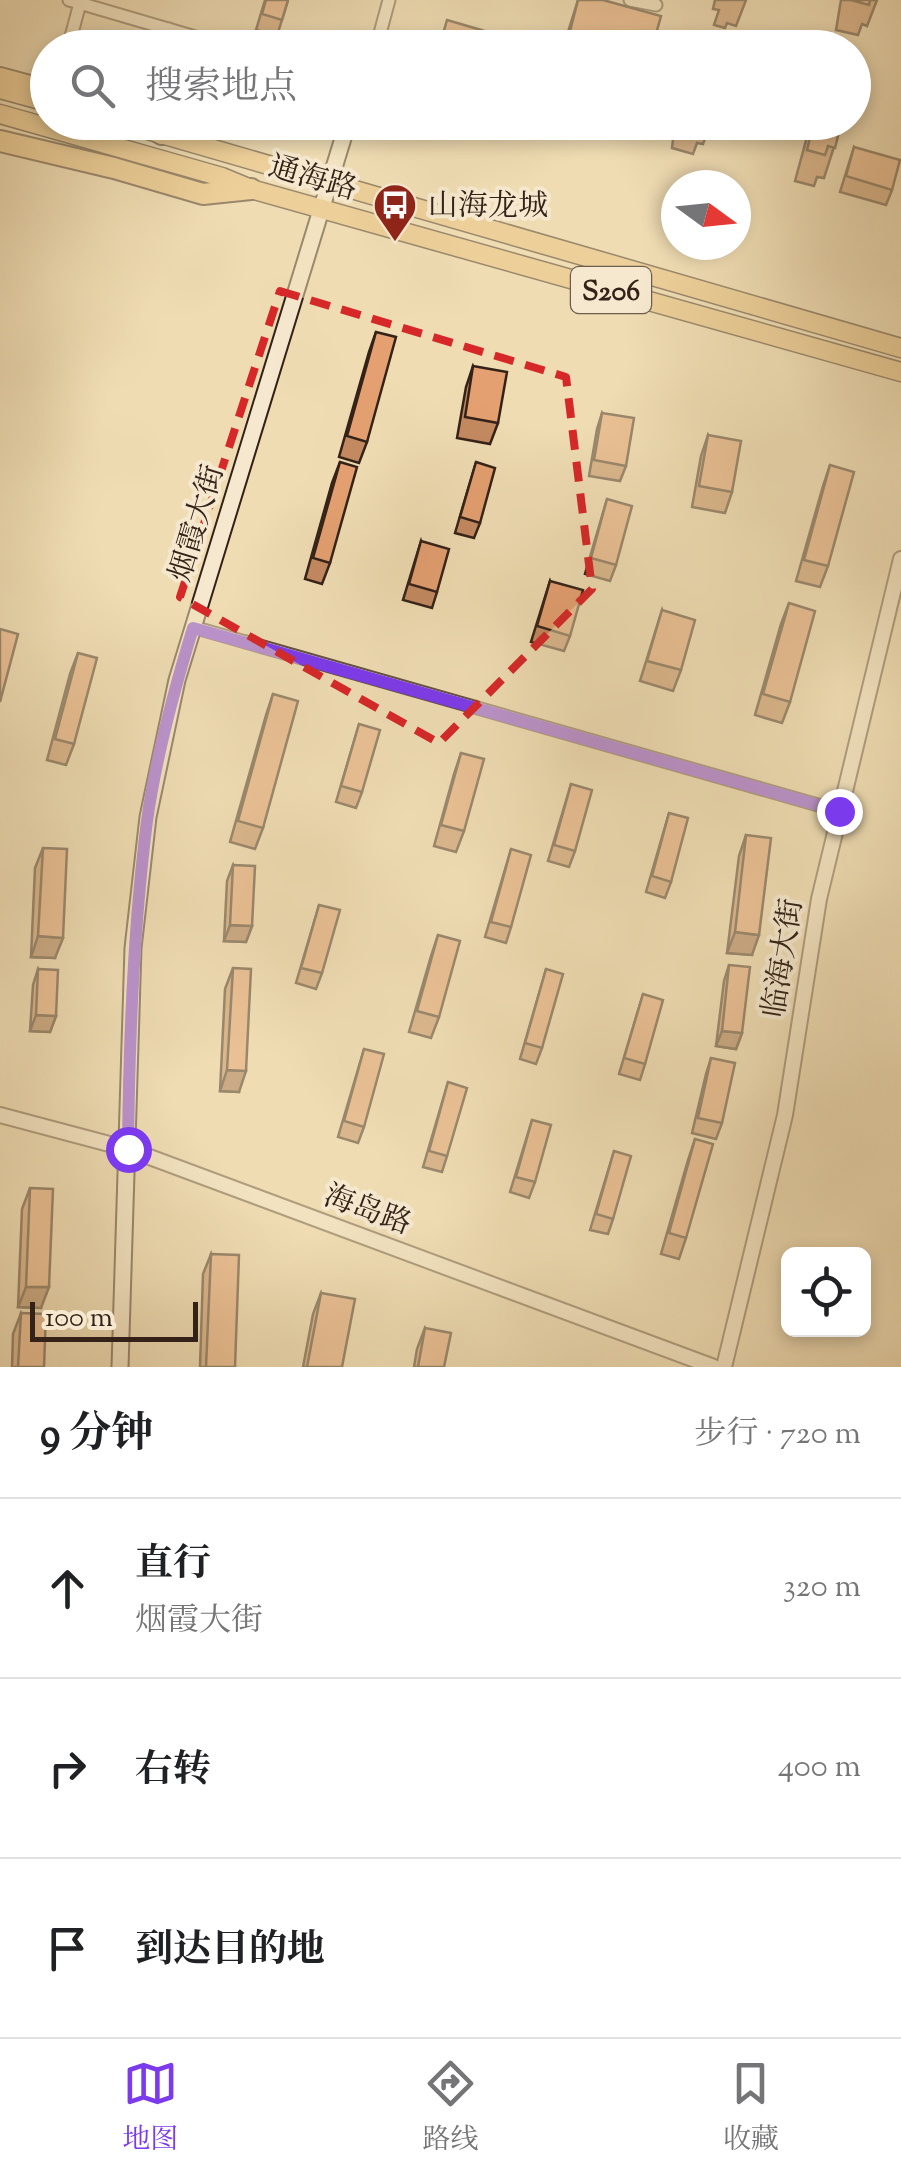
<!DOCTYPE html>
<html lang="zh">
<meta charset="utf-8">
<style>
body{margin:0;font-family:"Sorts Mill Goudy","Noto Serif SC",serif;background:#f6f6f6;color:#202124}
.controls{position:absolute;right:30px;bottom:30px;display:grid;overflow:hidden;border-radius:15px;box-shadow:0 5px 15px #0003}
.controls button{width:90px;height:90px;display:grid;place-items:center;padding:0;border:0;border-bottom:2px solid #e0e0e0;background:#fff;color:#202124;font:50px sans-serif}
.compass{position:absolute;left:661px;top:170px;width:90px;height:90px;border-radius:50%;background:#fff;box-shadow:0 5px 15px #0003;rotate:105deg}
.scale{position:absolute;left:30px;bottom:25px;width:168px;box-sizing:border-box;padding-left:10px;border:5px solid #342218;border-top:0;font-size:28px;line-height:35px;white-space:nowrap;color:#342218;-webkit-text-stroke:8px #f5e8ce;paint-order:stroke}
.stop{position:absolute;width:30px;height:30px;margin:-22px;border:8px solid #7c3aed;border-radius:50%;background:#fff}
.stop.end{background:#7c3aed;border-color:#fff;box-shadow:0 2px 10px #0008}
.list{margin:0;padding:0;list-style:none}
h2{display:flex;justify-content:space-between;align-items:center;height:130px;margin:0;padding:0 40px;font-size:42px}
h2 small{font-size:32px;font-weight:400;color:#757577}
.list li{display:grid;grid-template-columns:65px 1fr auto;gap:30px;align-items:center;box-sizing:border-box;height:180px;padding:0 40px;border-top:2px solid #e0e0e0}
.list b{display:block;font-size:38px;white-space:nowrap}
.list p{margin:0;font-size:32px;white-space:nowrap;color:#757577}
.list em{font-size:32px;font-style:normal;color:#757577}
.icon{flex:none;width:55px;height:55px;fill:none;stroke:currentColor;stroke-width:2;stroke-linecap:round;stroke-linejoin:round}
.map{position:relative;flex:none;width:901px;height:1367px;overflow:hidden}
.search{position:absolute;background:#fff;box-shadow:0 5px 15px #0003;left:30px;right:30px;top:30px;height:110px;display:flex;align-items:center;gap:25px;box-sizing:border-box;padding:0 35px;border-radius:55px;color:#757577;font-size:38px}
.sheet{height:670px;background:#fff}
nav{display:flex;justify-content:space-around;align-items:center;box-sizing:border-box;height:140px;border-top:2px solid #e0e0e0;background:#fff;font-size:28px;color:#757577}
nav a{display:grid;justify-items:center;gap:5px}
nav .on{color:#7c3aed}
.map>svg:first-child{display:block}
</style>
<div class="map">
<svg width="901" height="1367" viewBox="0 0 901 1367">
<rect width="100%" height="100%" fill="#efdcb3"/>
<filter id="stains"><feTurbulence type="fractalNoise" baseFrequency=".002" numOctaves="4"/><feColorMatrix values="0 0 0 0 .2 0 0 0 0 .09 0 0 0 0 .02 0 0 0 .5 -.17"/></filter>
<radialGradient id="worn" r=".72"><stop offset=".6" stop-color="#630" stop-opacity="0"/><stop offset="1" stop-color="#630" stop-opacity=".3"/></radialGradient>
<g fill="none" stroke-linecap="round" stroke-linejoin="round">
<g stroke="#63503f" stroke-width="15">
<g id="minor">
<polyline points="69,0 233,48"/>
<polyline points="630,0 656,5"/>
<polyline points="68,48 80,3"/>
<polyline points="164,48 169,29"/>
<polyline points="376,48 389,0"/>
<polyline points="193,627 839,811"/>
</g>
</g>
<g stroke="#63503f" stroke-width="18">
<g id="tertiary">
<polyline points="0,1115 128,1149 714,1367"/>
<polyline points="724,1367 785,1115 819,899 901,559"/>
</g>
</g>
<g stroke="#342218" stroke-width="19">
<polyline id="secondary" points="120,1367 133,948 148,817 177,680 348,122"/>
</g>
<g stroke="#342218" stroke-width="21">
<g id="primary">
<polyline points="0,89 48,102"/>
<polyline points="0,114 222,177 251,189 901,372"/>
<polyline points="120,122 901,348"/>
</g>
</g>
<g stroke="#342218" stroke-width="24">
<g id="motorway">
<polyline points="0,78 48,91"/>
<polyline points="143,122 162,134"/>
<polyline points="0,141 114,168 203,194 251,189"/>
</g>
</g>
<use href="#minor" stroke="#f5e8ce" stroke-width="11"/>
<use href="#tertiary" stroke="#f5e8ce" stroke-width="14"/>
<use href="#secondary" stroke="#f5e8ce" stroke-width="15"/>
<use href="#primary" stroke="#e8be7a" stroke-width="18"/>
<use href="#motorway" stroke="#e8be7a" stroke-width="20"/>
</g>
<g fill="#c48a61" stroke="#342218" stroke-width="2.5">
<polygon points="265,0 288,0 277,36 256,30"/>
<polygon points="578,0 652,48 563,48"/>
<polygon points="715,0 746,0 736,26 727,23 725,28 714,25 719,10 713,9"/>
<polygon points="841,0 877,0 867,26 862,24 858,35 836,30"/>
<polygon points="675,122 711,122 703,144 697,143 693,154 672,148"/>
<polygon points="811,122 842,122 824,178 817,177 814,186 795,181"/>
<polygon points="854,147 892,190 886,205 840,192"/>
<polygon points="376,332 367,442 359,463 339,457 369,352"/>
<polygon points="473,366 498,423 490,444 457,438 466,387"/>
<polygon points="602,413 626,466 620,481 589,476 597,429"/>
<polygon points="708,435 732,492 725,513 692,507 701,456"/>
<polygon points="340,462 330,563 322,584 305,579 332,483"/>
<polygon points="476,462 480,523 474,538 455,533"/>
<polygon points="830,465 828,566 820,587 796,581 823,486"/>
<polygon points="607,499 616,565 610,581 585,574"/>
<polygon points="421,541 437,592 432,608 403,600"/>
<polygon points="550,581 570,636 564,651 531,642"/>
<polygon points="789,603 790,702 782,723 755,715 781,624"/>
<polygon points="662,610 681,670 673,691 640,681"/>
<polygon points="78,653 74,744 66,765 47,760 70,674"/>
<polygon points="273,694 263,828 255,849 230,842 266,715"/>
<polygon points="359,724 362,792 356,808 336,802"/>
<polygon points="461,753 464,831 456,852 434,846 454,774"/>
<polygon points="571,784 575,851 569,867 548,861"/>
<polygon points="669,813 671,882 665,898 646,892"/>
<polygon points="746,835 752,955 727,953 739,856"/>
<polygon points="43,848 55,958 31,957 35,868"/>
<polygon points="511,849 511,927 506,943 485,937"/>
<polygon points="233,865 252,926 246,942 224,941 227,881"/>
<polygon points="319,905 322,973 316,989 296,983"/>
<polygon points="438,935 439,1017 431,1038 409,1032 431,956"/>
<polygon points="729,965 742,1033 736,1049 716,1046 724,981"/>
<polygon points="233,968 239,1092 220,1091 225,989"/>
<polygon points="38,969 56,1016 50,1032 30,1031 33,985"/>
<polygon points="546,969 542,1048 536,1064 520,1059"/>
<polygon points="643,994 645,1064 640,1080 619,1074"/>
<polygon points="364,1049 364,1127 358,1143 338,1137"/>
<polygon points="711,1058 722,1123 716,1139 692,1133 706,1074"/>
<polygon points="448,1082 447,1156 442,1172 423,1167"/>
<polygon points="532,1120 535,1182 529,1198 510,1192"/>
<polygon points="695,1139 686,1238 679,1259 661,1254 688,1160"/>
<polygon points="614,1151 613,1219 608,1234 590,1230"/>
<polygon points="30,1188 41,1308 18,1307 22,1209"/>
<polygon points="211,1254 235,1367 200,1367 203,1274"/>
<polygon points="321,1293 342,1367 303,1367 313,1314"/>
<polygon points="21,1313 44,1367 12,1367 13,1334"/>
<polygon points="425,1328 444,1367 414,1367 417,1349"/>
</g>
<g fill="#a0704f" stroke="#342218" stroke-width="2.5">
<polygon points="230,925 252,926 246,942 224,941"/>
<polygon points="735,932 759,935 752,955 727,953"/>
<polygon points="38,936 63,938 55,958 31,957"/>
<polygon points="36,1015 56,1016 50,1032 30,1031"/>
<polygon points="722,1031 742,1033 736,1049 716,1046"/>
<polygon points="227,1070 246,1071 239,1092 220,1091"/>
<polygon points="26,1287 49,1287 41,1308 18,1307"/>
</g>
<g fill="#e4a071" stroke="#342218" stroke-width="2.5">
<polygon points="266,0 288,0 282,20 262,14"/>
<polygon points="578,0 603,0 661,16 652,48 566,47"/>
<polygon points="851,0 870,0 869,5"/>
<polygon points="447,20 543,48 439,48"/>
<polygon points="708,35 730,41 729,48 704,48"/>
<polygon points="814,122 835,122 833,130 839,132 835,148 828,146 825,155 807,150"/>
<polygon points="854,147 900,160 892,190 846,176"/>
<polygon points="376,332 396,337 367,442 347,436"/>
<polygon points="473,366 507,372 498,423 465,417"/>
<polygon points="602,413 634,418 626,466 594,460"/>
<polygon points="708,435 741,441 732,492 699,486"/>
<polygon points="340,462 357,467 330,563 313,558"/>
<polygon points="476,462 495,468 480,523 460,517"/>
<polygon points="830,465 854,472 828,566 804,560"/>
<polygon points="607,499 632,506 616,565 591,558"/>
<polygon points="421,541 449,549 437,592 409,584"/>
<polygon points="550,581 583,590 570,636 537,626"/>
<polygon points="789,603 815,611 790,702 763,694"/>
<polygon points="662,610 695,620 681,670 647,661"/>
<polygon points="0,629 18,634 0,702"/>
<polygon points="78,653 97,658 74,744 55,739"/>
<polygon points="273,694 298,701 263,828 238,821"/>
<polygon points="359,724 380,730 362,792 341,786"/>
<polygon points="461,753 484,759 464,831 441,825"/>
<polygon points="571,784 592,790 575,851 554,845"/>
<polygon points="669,813 688,818 671,882 652,876"/>
<polygon points="746,835 771,838 759,935 735,932"/>
<polygon points="43,848 67,849 63,938 38,936"/>
<polygon points="511,849 531,855 511,927 491,922"/>
<polygon points="233,865 255,866 252,926 230,925"/>
<polygon points="319,905 340,910 322,973 301,968"/>
<polygon points="438,935 460,941 439,1017 417,1011"/>
<polygon points="729,965 750,967 742,1033 722,1031"/>
<polygon points="233,968 251,969 246,1071 227,1070"/>
<polygon points="38,969 58,970 56,1016 36,1015"/>
<polygon points="546,969 563,974 542,1048 525,1043"/>
<polygon points="643,994 663,1000 645,1064 624,1058"/>
<polygon points="364,1049 384,1054 364,1127 344,1121"/>
<polygon points="711,1058 735,1063 722,1123 698,1118"/>
<polygon points="448,1082 467,1088 447,1156 429,1151"/>
<polygon points="532,1120 551,1125 535,1182 516,1177"/>
<polygon points="695,1139 713,1144 686,1238 669,1233"/>
<polygon points="614,1151 631,1156 613,1219 596,1214"/>
<polygon points="30,1188 53,1189 49,1287 26,1287"/>
<polygon points="211,1254 239,1255 235,1367 206,1367"/>
<polygon points="321,1293 355,1299 342,1367 307,1367"/>
<polygon points="21,1313 46,1314 44,1367 18,1367"/>
<polygon points="425,1328 451,1333 444,1367 418,1367"/>
</g>
<g fill="none" stroke-linecap="round" stroke-linejoin="round">
<path stroke="#7c3aed" stroke-width="12" d="M 128,1149 C 129,1039 133,930 147,821 C 156,756 174,690 193,628 L 839,811"/>
</g>
<path d="M0 0H901V1367H0ZM 280,291 L 566,377 L 592,589 L 439,743 L 180,597 Z" fill="#efdcb3" fill-opacity=".55" fill-rule="evenodd"/>
<path fill="none" stroke="#d62828" stroke-width="8" stroke-dasharray="20 12" stroke-linejoin="round" d="M 280,291 L 566,377 L 592,589 L 439,743 L 180,597 Z"/>
<defs>
<g id="bus-pin" transform="scale(2.25)"><path d="M0 17L-7.5 6A9.5 9.5 0 1 1 7.5 6Z" fill="#8f2418" stroke="#f5e8ce"/><path d="M-5-6H5V4H4V6H2V4H-2V6H-4V4H-5ZM-3.5-4V0h7V-4ZM-3.5 1.2v1.5H-2V1.2ZM2 1.2v1.5H3.5V1.2Z" fill="#fff"/></g>
</defs>
<g fill-rule="evenodd">
<use href="#bus-pin" x="395" y="205"/>
</g>
<g text-anchor="middle" stroke-width="8" stroke-linejoin="round" paint-order="stroke">
<rect fill="#f5e8ce" stroke="#6e5d4f" stroke-width="2.5" x="571" y="267" width="80" height="46" rx="8"/>
<g font-size="28" font-weight="bold" fill="#342218">
<text x="611" y="300">S206</text>
</g>
<g font-size="30" fill="#342218" stroke="#f5e8ce">
<text transform="translate(313 177) rotate(16)" y="10">通海路</text>
<text transform="translate(196 523) rotate(-73)" y="10">烟霞大街</text>
<text transform="translate(782 958) rotate(-81)" y="10">临海大街</text>
<text transform="translate(368 1209) rotate(20)" y="10">海岛路</text>
</g>
<g font-size="30" fill="#342218" stroke="#f5e8ce" text-anchor="start">
<text x="428" y="215">山海龙城</text>
</g>
</g>
<rect width="100%" height="100%" filter="url(#stains)"/>
<rect width="100%" height="100%" fill="url(#worn)"/>
</svg>
<div class="controls">
<button><svg class="icon" aria-label="locate" viewBox="0 0 24 24"><circle cx="12" cy="12" r="6"/><path d="M12 2v4M12 18v4M2 12h4M18 12h4"/></svg></button>
</div>
<svg class="compass" viewBox="-18 -18 36 36"><path d="M0-13l5 13h-10z" fill="#e53935"/><path d="M0 13l5-13h-10z" fill="#757577"/></svg>
<div class="scale">100 m</div>
<div class="stop" style="left:128px;top:1149px"></div>
<div class="stop end" style="left:839px;top:811px"></div>
<div class="search"><svg class="icon" aria-label="search" viewBox="0 0 24 24"><circle cx="10" cy="10" r="6"/><path d="M15 15l6 6"/></svg>搜索地点</div>
</div>
<section class="sheet">
<h2>9 分钟<small>步行 · 720 m</small></h2>
<ul class="list">
<li><svg class="icon" aria-label="ahead" viewBox="0 0 24 24"><path d="M12 20V5M6 11l6-6 6 6"/></svg><div><b>直行</b><p>烟霞大街</p></div><em>320 m</em></li>
<li><svg class="icon" aria-label="right" viewBox="0 0 24 24"><path d="M7 20v-9h11M14 6l5 5-5 5"/></svg><div><b>右转</b></div><em>400 m</em></li>
<li><svg class="icon" aria-label="arrive" viewBox="0 0 24 24"><path d="M6 21V4h12l-3 4 3 4H6"/></svg><div><b>到达目的地</b></div></li>
</ul>
</section>
<nav>
<a class="on"><svg class="icon" aria-label="map" viewBox="0 0 24 24"><path d="M3 6l6-2 6 2 6-2v14l-6 2-6-2-6 2zM9 4v14M15 6v14"/></svg>地图</a>
<a><svg class="icon" aria-label="directions" viewBox="0 0 24 24"><path d="M12 3l9 9-9 9-9-9zM9 14v-3h6M13 9l2 2-2 2"/></svg>路线</a>
<a><svg class="icon" aria-label="saved" viewBox="0 0 24 24"><path d="M7 4h10v16l-5-4-5 4z"/></svg>收藏</a>
</nav>
